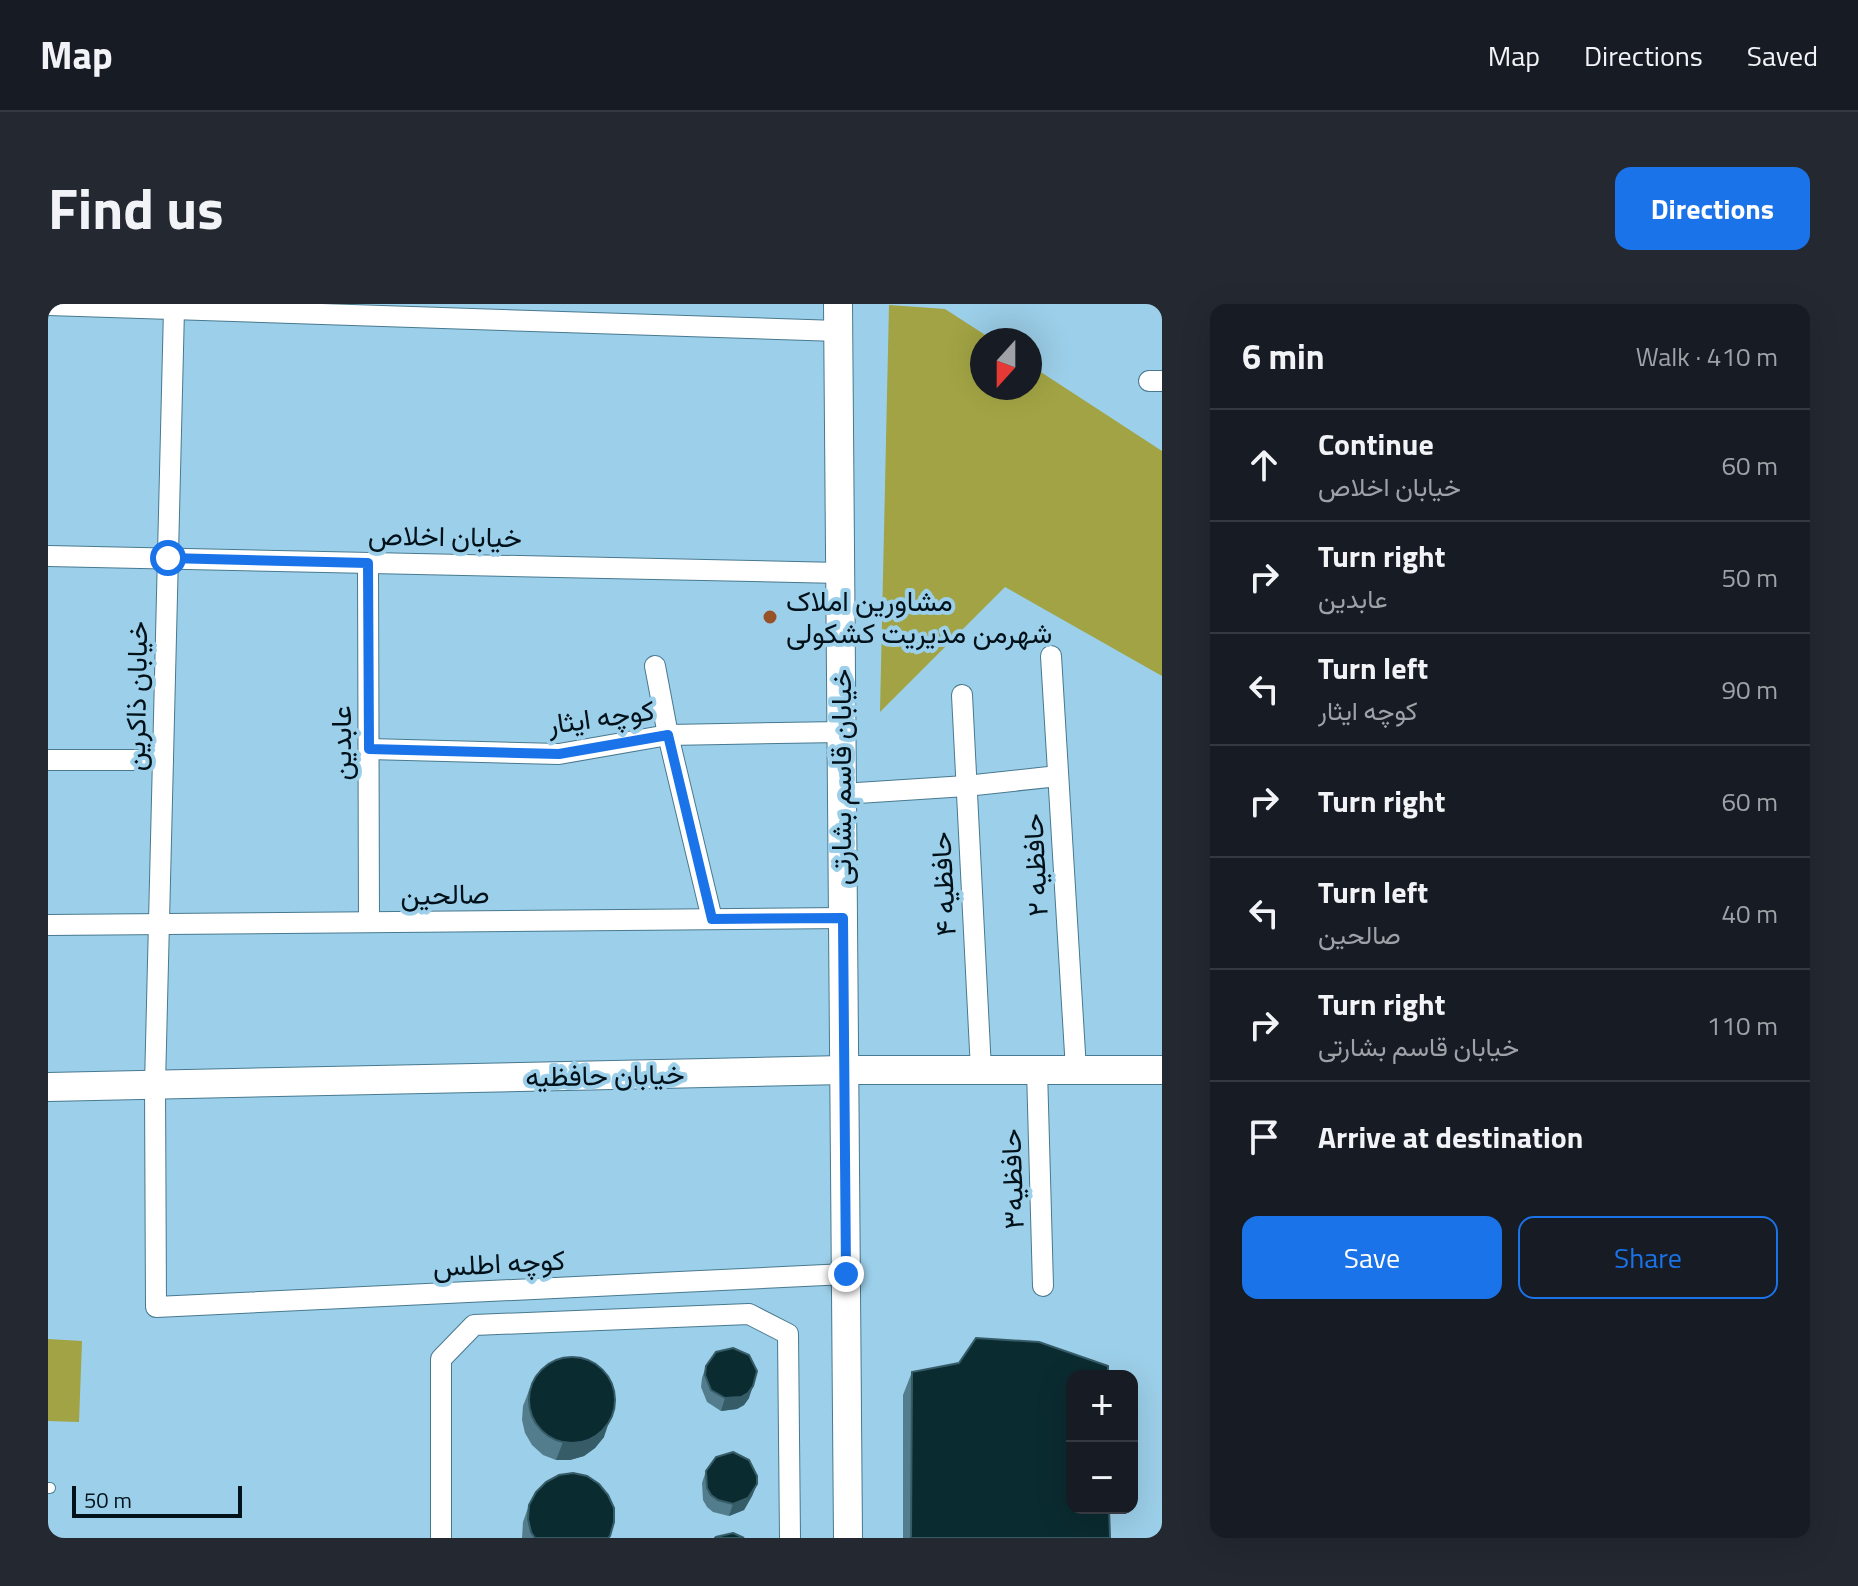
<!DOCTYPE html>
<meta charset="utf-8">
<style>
body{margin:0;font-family:"Titillium Web",Vazirmatn,sans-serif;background:#242831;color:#f1f3f6}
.controls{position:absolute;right:24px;bottom:24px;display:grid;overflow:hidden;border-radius:16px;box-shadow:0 8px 32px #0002}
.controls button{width:72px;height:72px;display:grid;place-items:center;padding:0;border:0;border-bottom:2px solid #363941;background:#171b24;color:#f1f3f6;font:40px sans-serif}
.compass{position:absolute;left:922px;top:24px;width:72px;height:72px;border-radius:50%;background:#171b24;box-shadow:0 8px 32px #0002;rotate:201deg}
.scale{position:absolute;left:24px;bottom:20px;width:170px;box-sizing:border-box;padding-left:8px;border:4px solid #01111a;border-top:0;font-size:22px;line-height:28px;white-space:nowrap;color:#01111a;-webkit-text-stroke:6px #9ccfe9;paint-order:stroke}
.stop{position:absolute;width:24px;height:24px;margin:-18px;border:6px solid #1a73e8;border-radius:50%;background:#fff}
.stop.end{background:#1a73e8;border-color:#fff;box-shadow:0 2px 8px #0008}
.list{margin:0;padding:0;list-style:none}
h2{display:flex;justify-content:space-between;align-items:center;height:104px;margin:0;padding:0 32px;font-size:34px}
h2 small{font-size:26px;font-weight:400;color:#9ea1a6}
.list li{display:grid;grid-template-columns:52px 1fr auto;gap:24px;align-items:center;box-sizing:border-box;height:112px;padding:0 32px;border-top:2px solid #363941}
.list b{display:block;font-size:30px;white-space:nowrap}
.list p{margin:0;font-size:26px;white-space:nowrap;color:#9ea1a6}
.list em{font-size:26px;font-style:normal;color:#9ea1a6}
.actions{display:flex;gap:16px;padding:24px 32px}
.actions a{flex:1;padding:18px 0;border:2px solid #1a73e8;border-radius:16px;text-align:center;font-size:28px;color:#1a73e8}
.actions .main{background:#1a73e8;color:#fff}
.icon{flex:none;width:44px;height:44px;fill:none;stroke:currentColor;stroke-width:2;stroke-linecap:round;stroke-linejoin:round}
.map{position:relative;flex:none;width:1114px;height:1234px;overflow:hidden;border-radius:16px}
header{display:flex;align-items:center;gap:48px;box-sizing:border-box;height:112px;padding:0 40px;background:#171b24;border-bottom:2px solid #363941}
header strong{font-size:38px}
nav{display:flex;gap:44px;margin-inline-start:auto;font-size:28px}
.intro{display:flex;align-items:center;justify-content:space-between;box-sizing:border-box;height:192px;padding:0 48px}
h1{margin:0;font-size:56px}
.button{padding:20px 36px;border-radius:16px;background:#1a73e8;color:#fff;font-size:28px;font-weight:700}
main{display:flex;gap:48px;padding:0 48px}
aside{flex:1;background:#171b24;border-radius:16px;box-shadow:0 8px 32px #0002}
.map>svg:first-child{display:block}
</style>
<header>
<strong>Map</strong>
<nav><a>Map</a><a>Directions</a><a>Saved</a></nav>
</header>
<div class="intro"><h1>Find us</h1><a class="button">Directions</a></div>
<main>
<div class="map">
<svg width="1114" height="1234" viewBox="0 0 1114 1234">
<rect width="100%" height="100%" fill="#9ccfe9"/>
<g fill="#a1a344">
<polygon points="841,1 897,5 945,36 934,36 934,84 982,84 982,61 1114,147 1114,372 957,283 832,408"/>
<polygon points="0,1035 34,1037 31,1118 0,1117"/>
</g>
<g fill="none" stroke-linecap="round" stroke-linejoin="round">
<g stroke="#487990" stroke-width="12">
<polyline id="lane" points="0,1184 2,1184"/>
</g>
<g stroke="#487990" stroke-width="22">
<g id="street">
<polyline points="0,1 790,27"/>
<polyline points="126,5 107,781 108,1003 798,970"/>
<polyline points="1101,77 1114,77"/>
<polyline points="0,252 792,269"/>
<polyline points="320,259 321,618"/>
<polyline points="1003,352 1028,766"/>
<polyline points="607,362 620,431 664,615"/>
<polyline points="914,391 933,766"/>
<polyline points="321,445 511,450 620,431 793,428"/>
<polyline points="0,456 115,456"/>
<polyline points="794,490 918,482 1010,472"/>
<polyline points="0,621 795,614"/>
<polyline points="989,766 995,982"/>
<polyline points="393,1234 393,1055 426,1021 701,1010 740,1030 742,1234"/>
</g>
</g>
<g stroke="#487990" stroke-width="30">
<g id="secondary">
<polyline points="790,0 800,1234"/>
<polyline points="0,783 796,766 1114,766"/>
</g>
</g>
<use href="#lane" stroke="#fff" stroke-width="10"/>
<use href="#street" stroke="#fff" stroke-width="20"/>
<use href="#secondary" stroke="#fff" stroke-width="28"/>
</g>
<g fill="#537d8c">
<polygon points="658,1062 701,1094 696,1101 689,1105 673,1107 659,1098 653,1083 654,1074"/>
<polygon points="864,1068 1062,1234 855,1234 855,1091"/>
<polygon points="482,1084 556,1133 547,1144 536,1152 522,1156 508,1156 495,1151 484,1141 477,1129 474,1116 475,1102"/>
<polygon points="658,1167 709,1180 704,1192 696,1206 681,1212 665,1208 659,1203 655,1196 654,1179"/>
<polygon points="481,1201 561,1234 474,1234 475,1218"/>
</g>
<g fill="#365c68">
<polygon points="705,1082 701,1094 696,1101 689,1105 673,1107 677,1094"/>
<polygon points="562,1115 556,1133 547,1144 536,1152 522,1156 508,1156 515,1138"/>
<polygon points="709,1180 704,1192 696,1206 681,1212 685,1200"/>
</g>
<g fill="#0a2b30" stroke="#365c68" stroke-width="2">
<polygon points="928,1034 991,1038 1060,1062 1060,1072 1024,1072 1024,1204 1061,1204 1062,1234 863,1234 864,1068 911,1059"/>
<polygon points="685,1044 701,1051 709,1067 705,1082 700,1089 693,1093 677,1094 663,1086 657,1071 658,1062 668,1048"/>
<circle cx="524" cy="1096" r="43"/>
<polygon points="685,1148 701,1156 709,1172 709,1180 700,1194 685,1200 670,1196 663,1191 659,1184 658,1167 668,1153"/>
<polygon points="525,1169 539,1172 551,1180 560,1191 566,1204 566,1218 562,1232 560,1234 487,1234 483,1228 480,1215 481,1201 488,1188 498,1178 511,1171"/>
<polygon points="685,1229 696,1234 667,1234 668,1233"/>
</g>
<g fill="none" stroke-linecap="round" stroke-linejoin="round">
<polyline stroke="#1a73e8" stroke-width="10" points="120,254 320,259 321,445 511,450 620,431 664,615 795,614 798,970"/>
</g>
<circle fill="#975227" stroke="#9ccfe9" stroke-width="3" cx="722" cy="313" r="8"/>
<g text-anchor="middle" stroke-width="8" stroke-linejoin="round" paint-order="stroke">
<g font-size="28" fill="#01111a" stroke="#9ccfe9">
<text transform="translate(397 232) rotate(1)" y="10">خیابان اخلاص</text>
<text transform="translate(88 392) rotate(-89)" y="10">خیابان ذاکرین</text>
<text transform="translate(553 413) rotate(-8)" y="10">کوچه ایثار</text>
<text transform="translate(293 439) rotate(-90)" y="10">عابدین</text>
<text transform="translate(793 473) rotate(-90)" y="10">خیابان قاسم بشارتی</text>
<text transform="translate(987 561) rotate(-93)" y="10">حافظیه ۲</text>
<text transform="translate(895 580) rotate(-93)" y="10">حافظیه ۴</text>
<text transform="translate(397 590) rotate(-1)" y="10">صالحین</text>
<text transform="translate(557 771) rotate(-1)" y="10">خیابان حافظیه</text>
<text transform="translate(964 875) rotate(-92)" y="10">حافظیه۳</text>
<text transform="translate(451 959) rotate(-3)" y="10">کوچه اطلس</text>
</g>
<g font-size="28" fill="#01111a" stroke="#9ccfe9" text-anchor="start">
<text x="738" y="307">مشاورین املاک<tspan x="738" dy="32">شهرمن مدیریت کشکولی</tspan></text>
</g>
</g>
</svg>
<div class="controls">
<button>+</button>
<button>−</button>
</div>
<svg class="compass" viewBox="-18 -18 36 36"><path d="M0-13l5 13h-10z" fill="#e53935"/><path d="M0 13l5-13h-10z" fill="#9ea1a6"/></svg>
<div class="scale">50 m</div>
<div class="stop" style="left:120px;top:254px"></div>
<div class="stop end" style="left:798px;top:970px"></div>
</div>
<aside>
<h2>6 min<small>Walk · 410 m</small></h2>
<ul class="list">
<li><svg class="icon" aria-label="ahead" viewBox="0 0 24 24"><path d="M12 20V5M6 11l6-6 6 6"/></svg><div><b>Continue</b><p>خیابان اخلاص</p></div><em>60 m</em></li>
<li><svg class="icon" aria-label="right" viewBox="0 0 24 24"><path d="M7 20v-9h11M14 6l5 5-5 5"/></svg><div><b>Turn right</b><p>عابدین</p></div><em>50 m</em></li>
<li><svg class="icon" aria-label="left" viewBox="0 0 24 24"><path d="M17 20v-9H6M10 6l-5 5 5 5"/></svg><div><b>Turn left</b><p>کوچه ایثار</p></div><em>90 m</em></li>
<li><svg class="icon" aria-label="right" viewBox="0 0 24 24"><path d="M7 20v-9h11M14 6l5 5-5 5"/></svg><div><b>Turn right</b></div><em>60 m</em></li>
<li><svg class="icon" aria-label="left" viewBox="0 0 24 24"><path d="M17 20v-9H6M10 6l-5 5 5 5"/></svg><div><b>Turn left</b><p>صالحین</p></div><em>40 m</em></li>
<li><svg class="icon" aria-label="right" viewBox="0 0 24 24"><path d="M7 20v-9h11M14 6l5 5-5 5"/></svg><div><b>Turn right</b><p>خیابان قاسم بشارتی</p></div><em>110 m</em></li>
<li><svg class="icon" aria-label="arrive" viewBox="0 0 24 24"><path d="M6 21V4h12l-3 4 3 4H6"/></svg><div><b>Arrive at destination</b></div></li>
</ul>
<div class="actions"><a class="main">Save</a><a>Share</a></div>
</aside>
</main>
